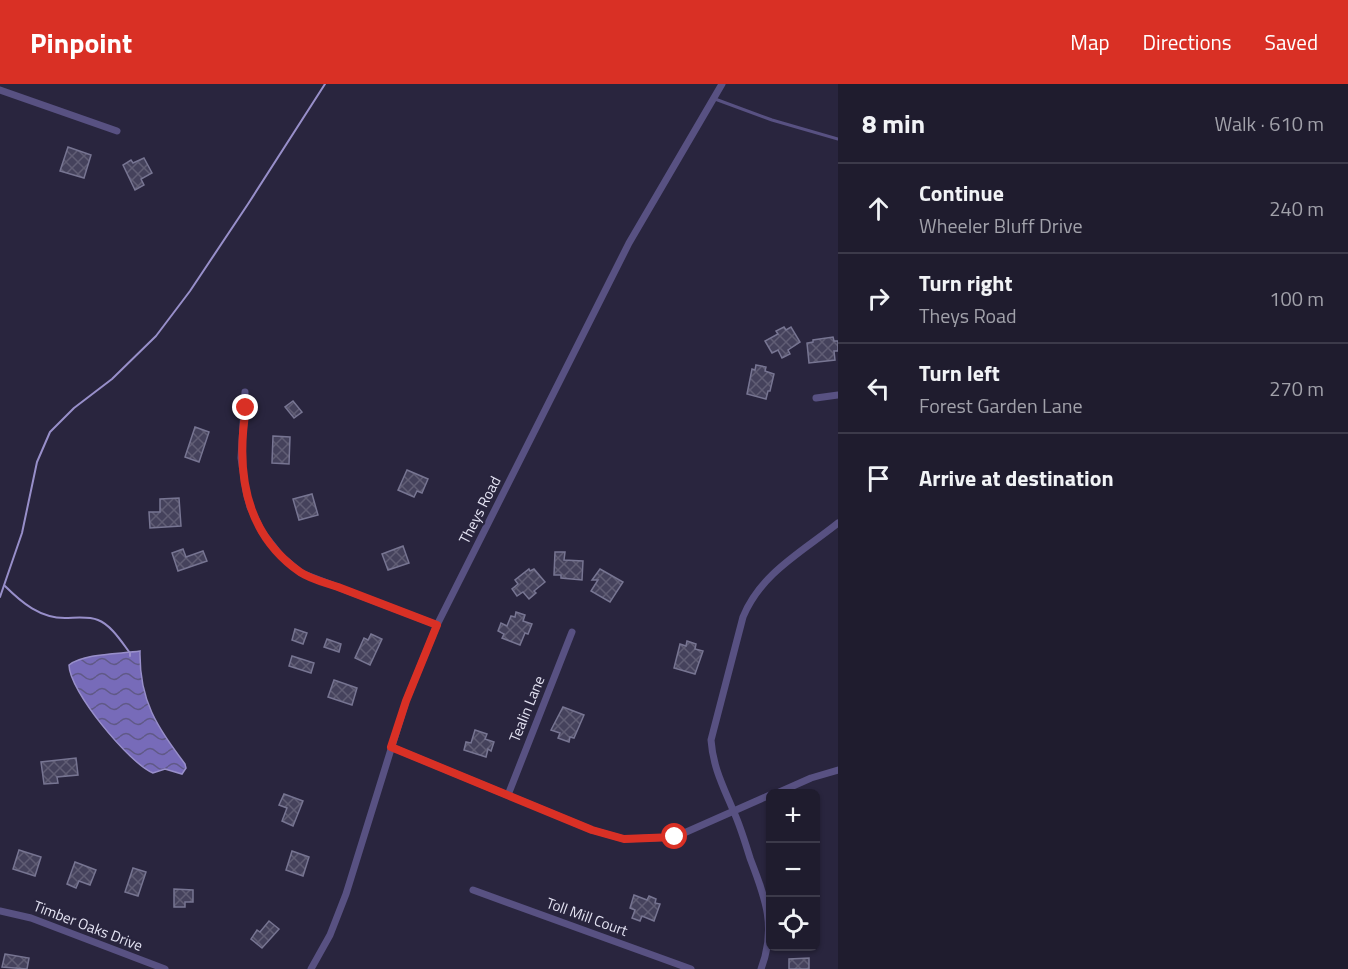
<!DOCTYPE html>
<meta charset="utf-8">
<style>
body{margin:0;font-family:"Titillium Web",sans-serif;background:#272536;color:#f1f3f6}
.controls{position:absolute;right:18px;bottom:18px;display:grid;overflow:hidden;border-radius:9px;box-shadow:0 2px 4px #0004}
.controls button{width:54px;height:54px;display:grid;place-items:center;padding:0;border:0;border-bottom:2px solid #3c3a4a;background:#1f1c2e;color:#f1f3f6;font:30px sans-serif}
.stop{position:absolute;width:18px;height:18px;margin:-14px;border:4px solid #d93025;border-radius:50%;background:#fff}
.stop.end{background:#d93025;border-color:#fff;box-shadow:0 2px 6px #0008}
.list{margin:0;padding:0;list-style:none}
h2{display:flex;justify-content:space-between;align-items:center;height:78px;margin:0;padding:0 24px;font-size:26px}
h2 small{font-size:20px;font-weight:400;color:#a1a1aa}
.list li{display:grid;grid-template-columns:39px 1fr auto;gap:18px;align-items:center;box-sizing:border-box;height:90px;padding:0 24px;border-top:2px solid #3c3a4a}
.list b{display:block;font-size:22px;white-space:nowrap}
.list p{margin:0;font-size:20px;white-space:nowrap;color:#a1a1aa}
.list em{font-size:20px;font-style:normal;color:#a1a1aa}
.icon{flex:none;width:33px;height:33px;fill:none;stroke:currentColor;stroke-width:2;stroke-linecap:round;stroke-linejoin:round}
.map{position:relative;flex:none;width:838px;height:885px;overflow:hidden}
header{display:flex;align-items:center;gap:36px;box-sizing:border-box;height:84px;padding:0 30px;background:#d93025;color:#fff}
header strong{font-size:28px}
nav{display:flex;gap:33px;margin-inline-start:auto;font-size:21px}
main{display:flex}
aside{flex:1;background:#1f1c2e}
.map>svg:first-child{display:block}
</style>
<header>
<strong>Pinpoint</strong>
<nav><a>Map</a><a>Directions</a><a>Saved</a></nav>
</header>
<main>
<div class="map">
<svg width="838" height="885" viewBox="0 0 838 885">
<defs>
<pattern id="water-waves" width="16" height="10" patternUnits="userSpaceOnUse" patternTransform="scale(1.5)"><rect width="16" height="10" fill="#776bb9"/><path d="M0 5q4-4 8 0t8 0" fill="none" stroke="#605987"/></pattern>
<pattern id="building-cross-hatch" width="8" height="8" patternUnits="userSpaceOnUse" patternTransform="scale(1.5)"><rect width="8" height="8" fill="#45425c"/><path d="M0 0l8 8M0 8l8-8" fill="none" stroke="#605d74"/></pattern>
</defs>
<rect width="100%" height="100%" fill="#29253e"/>
<path fill="url(#water-waves)" stroke="#988fca" stroke-width="1.5" d="M 140,567 C 139,617 157,642 185,680 L 186,684 L 182,690 L 165,685 L 153,689 C 130,680 69,607 69,581 C 84,569 121,570 140,567 Z"/>
<g fill="none" stroke-linecap="round" stroke-linejoin="round">
<g stroke="#988fca" stroke-width="2">
<path d="M 5,502 C 22,519 40,534 65,534 C 75,534 88,532 98,536 C 111,541 121,557 130,569 L 130,572"/>
<polyline points="0,513 22,449 37,378 50,348 74,324 112,295 156,252 190,207 248,120 325,0"/>
</g>
</g>
<g fill="url(#building-cross-hatch)" stroke="#777592" stroke-width="1.5">
<polygon points="68,63 91,71 84,94 60,87"/>
<polygon points="144,74 152,89 141,95 144,101 135,106 123,81 131,76 133,79"/>
<polygon points="784,243 786,246 791,243 800,258 788,266 790,270 782,274 778,266 772,269 765,257 778,250 776,247"/>
<polygon points="833,253 834,257 838,257 838,267 834,267 835,276 809,279 807,259 813,258 813,256"/>
<polygon points="756,281 766,283 765,287 774,290 770,307 768,307 766,315 747,310 752,285 755,286"/>
<polygon points="293,317 302,328 294,334 285,323"/>
<polygon points="195,343 209,348 199,378 185,373"/>
<polygon points="273,352 290,353 289,380 272,379"/>
<polygon points="407,386 428,395 422,409 417,407 414,413 398,406"/>
<polygon points="312,410 318,431 299,436 293,415"/>
<polygon points="179,414 181,442 150,444 149,428 160,428 160,415"/>
<polygon points="403,462 409,479 388,486 382,470"/>
<polygon points="183,465 186,473 203,467 207,477 178,487 172,469"/>
<polygon points="555,468 565,468 564,476 583,477 582,496 561,494 561,491 554,491"/>
<polygon points="529,485 530,487 534,485 545,498 534,507 536,509 529,515 523,508 517,512 512,505 518,500 515,496"/>
<polygon points="600,485 623,498 610,518 591,507 598,496 592,496"/>
<polygon points="516,528 525,531 523,537 532,540 528,550 525,549 520,561 502,554 504,550 498,547 501,539 507,542 511,532 515,533"/>
<polygon points="295,545 307,549 303,560 292,556"/>
<polygon points="371,550 382,555 370,581 355,574 364,554 368,556"/>
<polygon points="327,555 341,560 339,568 324,563"/>
<polygon points="687,557 696,560 695,565 703,567 695,590 674,584 680,560 686,562"/>
<polygon points="292,572 314,579 311,589 289,582"/>
<polygon points="334,596 357,604 352,621 328,613"/>
<polygon points="563,623 584,631 574,654 570,653 569,658 558,654 560,649 551,646"/>
<polygon points="475,646 487,650 485,655 494,658 491,667 488,665 486,673 464,666 466,658 471,659"/>
<polygon points="76,674 78,691 57,693 58,699 44,700 41,678"/>
<polygon points="284,710 303,717 293,742 282,737 287,724 279,721"/>
<polygon points="19,766 41,773 35,792 13,785"/>
<polygon points="292,767 309,773 303,792 286,786"/>
<polygon points="75,778 96,786 90,801 79,797 76,804 67,800"/>
<polygon points="133,784 146,788 138,812 125,808"/>
<polygon points="174,805 193,806 193,818 185,818 185,823 174,823"/>
<polygon points="634,811 647,816 649,812 656,815 655,819 660,820 654,837 642,832 640,837 632,834 635,826 630,824"/>
<polygon points="269,837 279,845 262,864 251,855 257,846 260,848"/>
<polygon points="5,870 29,874 27,885 2,883"/>
<polygon points="809,874 809,885 789,885 789,875"/>
</g>
<g fill="none" stroke-linecap="round" stroke-linejoin="round">
<polyline stroke="#585182" stroke-width="3" points="715,15 772,36 838,55"/>
<g stroke="#585182" stroke-width="7">
<polyline points="0,6 117,47"/>
<polyline points="245,308 241,374 246,407 250,423 262,448 281,472 301,489 437,541"/>
<polyline points="816,314 838,311"/>
<polyline points="391,663 592,746 624,755 675,753 770,711"/>
<polyline points="775,710 811,694 838,686"/>
<polyline points="508,711 572,548"/>
<polyline points="473,806 691,885"/>
<polyline points="0,827 31,834 165,885"/>
<polyline points="311,885 330,851 346,810 406,617 437,541 629,159 722,0"/>
<path d="M 761,885 C 777,843 765,813 750,774 C 745,758 740,741 733,726 C 723,702 713,683 711,656 L 743,533 C 761,489 802,468 838,439"/>
</g>
</g>
<g fill="none" stroke-linecap="round" stroke-linejoin="round">
<path stroke="#d93025" stroke-width="8" d="M 246,324 C 236,386 244,449 300,488 C 310,495 326,499 338,503 C 371,516 404,528 437,541 L 406,617 L 391,663 L 592,746 L 624,755 L 675,753"/>
</g>
<g text-anchor="middle" stroke-width="4.5" stroke-linejoin="round" paint-order="stroke">
<g font-size="15" fill="#e4e3f3" stroke="#29253e">
<text transform="translate(480 426) rotate(-63)" y="5">Theys Road</text>
<text transform="translate(527 625) rotate(-68)" y="5">Tealin Lane</text>
<text transform="translate(587 833) rotate(20)" y="5">Toll Mill Court</text>
<text transform="translate(88 842) rotate(21)" y="5">Timber Oaks Drive</text>
</g>
</g>
</svg>
<div class="controls">
<button>+</button>
<button>−</button>
<button><svg class="icon" aria-label="locate" viewBox="0 0 24 24"><circle cx="12" cy="12" r="6"/><path d="M12 2v4M12 18v4M2 12h4M18 12h4"/></svg></button>
</div>
<div class="stop" style="left:675px;top:753px"></div>
<div class="stop end" style="left:246px;top:324px"></div>
</div>
<aside>
<h2>8 min<small>Walk · 610 m</small></h2>
<ul class="list">
<li><svg class="icon" aria-label="ahead" viewBox="0 0 24 24"><path d="M12 20V5M6 11l6-6 6 6"/></svg><div><b>Continue</b><p>Wheeler Bluff Drive</p></div><em>240 m</em></li>
<li><svg class="icon" aria-label="right" viewBox="0 0 24 24"><path d="M7 20v-9h11M14 6l5 5-5 5"/></svg><div><b>Turn right</b><p>Theys Road</p></div><em>100 m</em></li>
<li><svg class="icon" aria-label="left" viewBox="0 0 24 24"><path d="M17 20v-9H6M10 6l-5 5 5 5"/></svg><div><b>Turn left</b><p>Forest Garden Lane</p></div><em>270 m</em></li>
<li><svg class="icon" aria-label="arrive" viewBox="0 0 24 24"><path d="M6 21V4h12l-3 4 3 4H6"/></svg><div><b>Arrive at destination</b></div></li>
</ul>
</aside>
</main>
